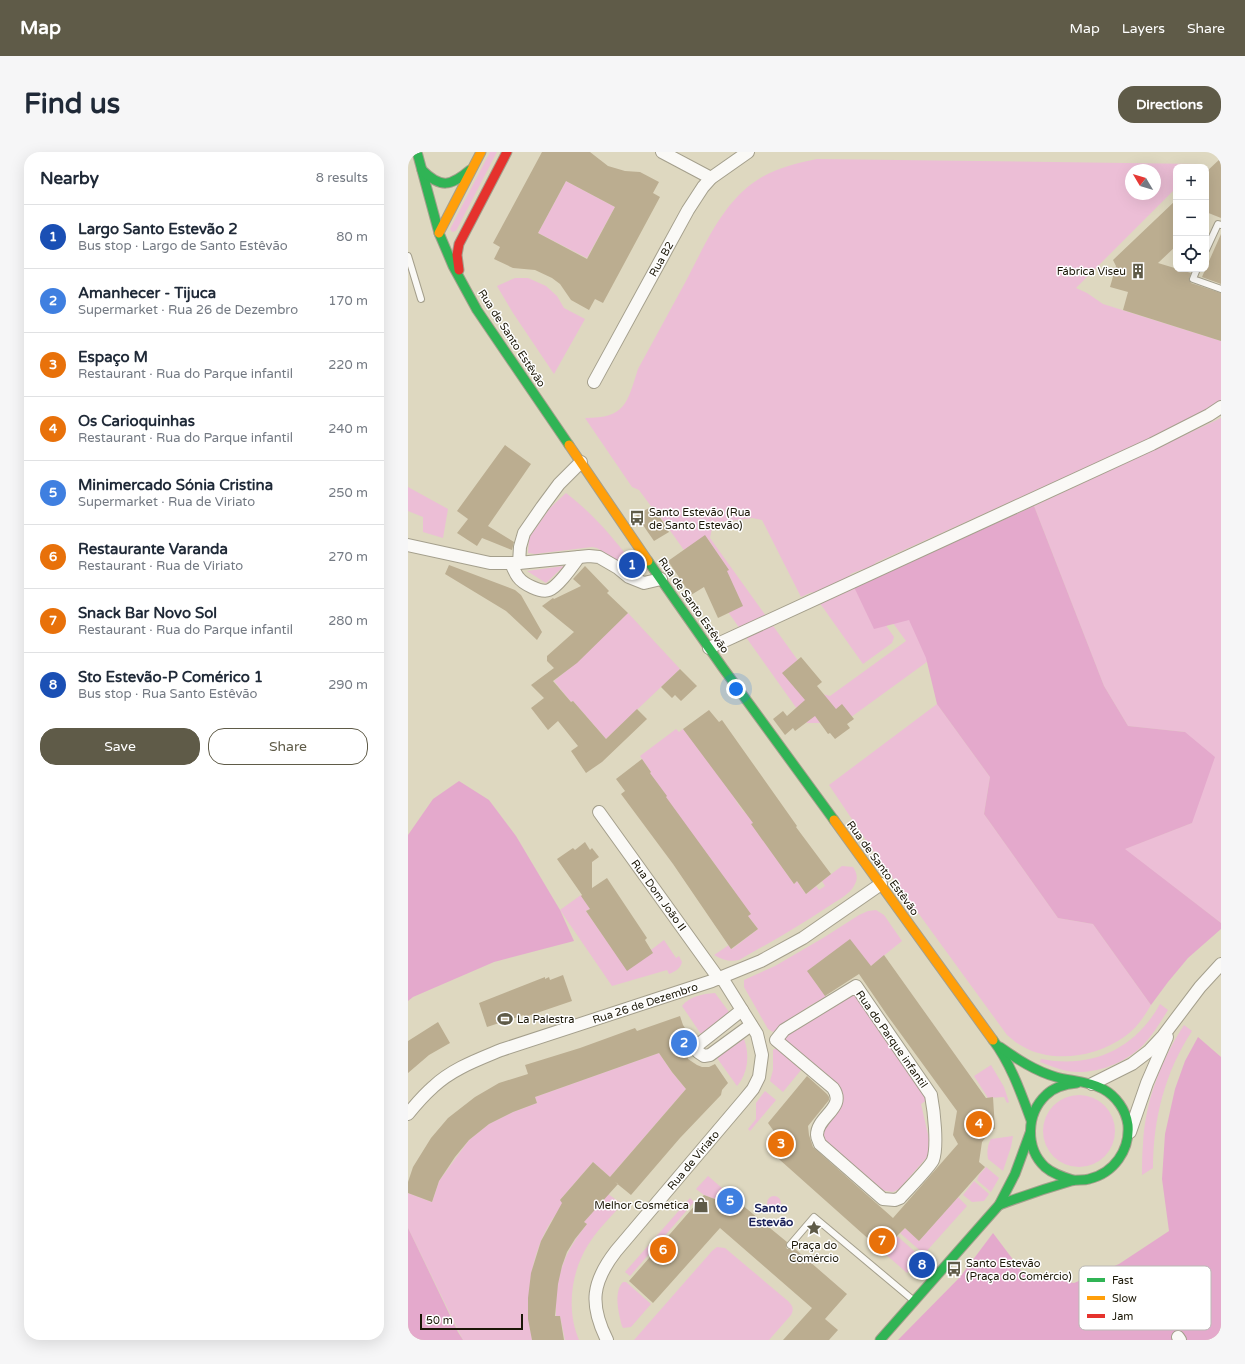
<!DOCTYPE html>
<meta charset="utf-8">
<style>
body{margin:0;font-family:"Varela Round",sans-serif;background:#f6f6f7;color:#1f2937}
.controls{position:absolute;right:12px;top:12px;display:grid;overflow:hidden;border-radius:8px;box-shadow:0 4px 16px #0002}
.controls button{width:36px;height:36px;display:grid;place-items:center;padding:0;border:0;border-bottom:1px solid #e0e1e3;background:#fff;color:#1f2937;font:20px sans-serif}
.compass{position:absolute;left:717px;top:12px;width:36px;height:36px;border-radius:50%;background:#fff;box-shadow:0 4px 16px #0002;rotate:308deg}
.scale{position:absolute;left:12px;bottom:10px;width:103px;box-sizing:border-box;padding-left:4px;border:2px solid #1b1707;border-top:0;font-size:11px;line-height:14px;white-space:nowrap;color:#1b1707;-webkit-text-stroke:3px #fff;paint-order:stroke}
.you{position:absolute;left:328px;top:537px;width:14px;height:14px;margin:-10px;border:3px solid #fff;border-radius:50%;background:#1a73e8;box-shadow:0 0 0 6px #1a73e833}
.badge{display:grid;place-items:center;width:26px;height:26px;border-radius:50%;background:#5f5b48;color:#fff;font-size:13px;font-weight:700}
.pin{position:absolute;translate:-50% -50%;border:2px solid #fff;box-shadow:0 1px 4px #0006}
.list{margin:0;padding:0;list-style:none}
h2{display:flex;justify-content:space-between;align-items:center;height:52px;margin:0;padding:0 16px;font-size:17px}
h2 small{font-size:13px;font-weight:400;color:#747a83}
.list li{display:grid;grid-template-columns:26px 1fr auto;gap:12px;align-items:center;box-sizing:border-box;height:64px;padding:0 16px;border-top:1px solid #e0e1e3}
.list b{display:block;font-size:15px;white-space:nowrap}
.list p{margin:0;font-size:13px;white-space:nowrap;color:#747a83}
.list em{font-size:13px;font-style:normal;color:#747a83}
.actions{display:flex;gap:8px;padding:12px 16px}
.actions a{flex:1;padding:9px 0;border:1px solid #5f5b48;border-radius:16px;text-align:center;font-size:14px;color:#5f5b48}
.actions .main{background:#5f5b48;color:#fff}
.icon{flex:none;width:22px;height:22px;fill:none;stroke:currentColor;stroke-width:2;stroke-linecap:round;stroke-linejoin:round}
.map{position:relative;flex:none;width:813px;height:1188px;overflow:hidden;border-radius:16px}
header{display:flex;align-items:center;gap:24px;box-sizing:border-box;height:56px;padding:0 20px;background:#5f5b48;color:#fff}
header strong{font-size:19px}
nav{display:flex;gap:22px;margin-inline-start:auto;font-size:14px}
.intro{display:flex;align-items:center;justify-content:space-between;box-sizing:border-box;height:96px;padding:0 24px}
h1{margin:0;font-size:28px}
.button{padding:10px 18px;border-radius:16px;background:#5f5b48;color:#fff;font-size:14px;font-weight:700}
main{display:flex;gap:24px;padding:0 24px}
aside{flex:1;background:#fff;border-radius:16px;box-shadow:0 4px 16px #0002}
.map>svg:first-child{display:block}
</style>
<header>
<strong>Map</strong>
<nav><a>Map</a><a>Layers</a><a>Share</a></nav>
</header>
<div class="intro"><h1>Find us</h1><a class="button">Directions</a></div>
<main>
<aside>
<h2>Nearby<small>8 results</small></h2>
<ul class="list">
<li><span class="badge" style="background:#1a4fb4">1</span><div><b>Largo Santo Estevão 2</b><p>Bus stop · Largo de Santo Estêvão</p></div><em>80 m</em></li>
<li><span class="badge" style="background:#3f7fe0">2</span><div><b>Amanhecer - Tijuca</b><p>Supermarket · Rua 26 de Dezembro</p></div><em>170 m</em></li>
<li><span class="badge" style="background:#e8710a">3</span><div><b>Espaço M</b><p>Restaurant · Rua do Parque infantil</p></div><em>220 m</em></li>
<li><span class="badge" style="background:#e8710a">4</span><div><b>Os Carioquinhas</b><p>Restaurant · Rua do Parque infantil</p></div><em>240 m</em></li>
<li><span class="badge" style="background:#3f7fe0">5</span><div><b>Minimercado Sónia Cristina</b><p>Supermarket · Rua de Viriato</p></div><em>250 m</em></li>
<li><span class="badge" style="background:#e8710a">6</span><div><b>Restaurante Varanda</b><p>Restaurant · Rua de Viriato</p></div><em>270 m</em></li>
<li><span class="badge" style="background:#e8710a">7</span><div><b>Snack Bar Novo Sol</b><p>Restaurant · Rua do Parque infantil</p></div><em>280 m</em></li>
<li><span class="badge" style="background:#1a4fb4">8</span><div><b>Sto Estevão-P Comérico 1</b><p>Bus stop · Rua Santo Estêvão</p></div><em>290 m</em></li>
</ul>
<div class="actions"><a class="main">Save</a><a>Share</a></div>
</aside>
<div class="map">
<svg width="813" height="1188" viewBox="0 0 813 1188">
<rect width="100%" height="100%" fill="#ded8c0"/>
<g fill="#ecbed6" fill-rule="evenodd">
<polygon points="82,0 89,0 48,79 44,80 42,77"/>
<path d="M 409,7 L 792,12 L 788,15 L 768,15 L 768,36 L 668,136 L 679,141 L 695,152 L 813,189 L 813,249 L 777,271 L 467,411 L 499,456 L 538,496 L 428,576 L 412,571 L 399,571 L 251,363 L 248,361 L 231,338 L 224,335 L 177,266 C 218,266 219,251 230,217 C 246,188 262,158 278,129 C 298,91 316,47 354,25 C 372,15 390,11 409,7 ZM 723,18 L 747,18 L 747,42 L 723,42 ZM 344,366 L 354,368 L 393,445 L 404,440 L 455,512 L 484,491 L 486,485 L 442,422 L 455,417 L 480,451 L 469,449 L 498,489 L 422,544 L 414,542 L 302,386 L 305,371 Z"/>
<polygon points="158,29 207,55 179,106 130,81"/>
<polygon points="107,126 120,126 138,134 149,144 156,156 177,167 146,222 105,161 89,134"/>
<polygon points="813,266 813,771 716,697 784,671 777,580 720,574 696,534 626,354"/>
<polygon points="0,335 40,357 35,386 15,380 15,365 0,359"/>
<path d="M 158,341 C 185,362 202,382 223,409 L 224,414 L 221,415 L 219,414 L 189,396 L 184,395 L 127,402 L 120,401 L 121,386 L 142,356 Z"/>
<polygon points="156,414 138,431 119,419"/>
<polygon points="220,461 272,517 198,587 165,549 163,550 146,529 169,510"/>
<path d="M 529,552 L 582,625 L 576,662 L 650,766 L 685,772 L 743,853 C 736,865 728,877 716,885 C 688,905 644,912 614,894 C 608,891 604,887 599,883 L 468,703 L 421,633 Z"/>
<path d="M 268,577 L 271,580 L 275,577 L 332,645 L 328,649 L 336,660 L 339,658 L 347,669 L 344,672 L 386,732 L 389,729 L 398,742 L 408,734 L 411,738 L 417,734 L 414,729 L 434,714 L 445,715 C 449,721 450,726 447,732 C 442,743 428,749 418,756 C 390,775 361,791 331,808 C 321,810 315,808 306,803 L 321,793 L 324,797 L 350,777 L 322,741 L 326,738 L 318,728 L 315,730 L 305,717 L 308,714 L 301,704 L 298,706 L 239,623 L 243,620 L 232,604 Z"/>
<path d="M 173,743 L 182,757 L 178,759 L 203,795 L 245,801 L 243,798 L 256,788 L 268,806 L 271,804 L 274,810 C 272,817 268,819 261,822 L 259,818 L 204,834 L 152,758 Z"/>
<polygon points="468,758 476,763 494,789 463,814 400,819 418,845 401,854 365,880 360,877 336,835 336,828 367,814 415,786 451,763 460,759"/>
<path d="M 307,841 L 321,860 L 293,882 L 274,854 C 282,844 294,842 307,841 Z"/>
<polygon points="443,842 447,842 522,946 513,952 521,987 520,1004 491,1037 485,1040 472,1038 416,989 413,983 433,950 433,938 424,928 378,888 377,885 379,880"/>
<path d="M 752,852 L 760,858 C 753,869 746,881 737,891 C 719,911 685,924 659,919 C 650,917 641,913 632,910 L 633,907 C 684,917 727,897 752,852 Z"/>
<path d="M 776,873 L 784,879 C 757,920 745,967 745,1016 L 734,1023 C 734,1013 734,1002 735,992 C 737,950 753,908 776,873 Z"/>
<path d="M 336,887 C 342,903 340,921 329,934 L 309,906 Z"/>
<polygon points="369,896 393,918 375,940 362,929 365,918 365,898"/>
<path d="M 251,901 L 264,920 L 278,937 L 202,1025 L 185,1010 L 152,1048 L 156,1052 C 123,1090 116,1140 124,1188 L 55,1188 L 0,1076 L 0,1041 L 24,1050 L 31,1029 L 61,988 L 81,972 L 105,960 L 129,951 L 127,945 Z"/>
<polygon points="583,913 596,935 601,950 599,951 596,945 580,946 566,924"/>
<polygon points="357,939 368,948 342,979 340,977 348,967 348,951"/>
<circle cx="671" cy="979" r="36"/>
<path d="M 605,984 L 603,995 L 595,1019 L 580,1007 C 579,1000 579,994 583,987 Z"/>
<polygon points="578,1015 591,1026 583,1040 569,1028 571,1023"/>
<polygon points="300,1024 322,1043 312,1049 296,1043 288,1037"/>
<polygon points="566,1029 581,1042 576,1049 564,1050 555,1043"/>
<path d="M 200,1042 L 214,1052 C 203,1065 189,1078 180,1093 C 163,1120 158,1158 171,1188 L 157,1188 L 152,1164 L 148,1164 C 147,1125 155,1102 179,1072 L 176,1070 Z"/>
<circle cx="366" cy="1051" r="7"/>
<polygon points="550,1045 559,1054 516,1102 492,1081 497,1076 511,1089"/>
<polygon points="282,1046 286,1050 222,1124 217,1120"/>
<polygon points="489,1084 513,1105 499,1121 474,1099"/>
<path d="M 309,1095 L 317,1096 L 380,1149 C 385,1154 386,1157 383,1163 L 361,1188 L 226,1188 L 304,1099 Z"/>
<path d="M 215,1130 L 218,1130 L 243,1152 L 223,1175 L 215,1176 L 214,1174 C 211,1162 205,1140 215,1130 Z"/>
</g>
<g fill="#e4a9cc">
<polygon points="626,354 696,534 720,574 777,580 807,605 784,671 717,697 813,771 813,777 780,806 760,830 743,853 685,772 650,766 576,662 582,625 529,552 518,506 501,468 466,477 446,435"/>
<polygon points="51,629 81,648 108,684 152,758 166,789 86,810 5,845 0,849 0,683 25,647"/>
<polygon points="790,885 813,905 813,1188 490,1188 552,1125 585,1081 615,1121 666,1131 711,1112 761,1079 754,1027 757,982 767,937 777,909"/>
<polygon points="0,1076 50,1180 55,1188 0,1188"/>
</g>
<g fill="#bbad90" fill-rule="evenodd">
<path d="M 134,0 L 182,0 L 200,14 L 217,19 L 232,20 L 251,30 L 245,41 L 252,45 L 195,151 L 187,147 L 181,158 L 163,148 L 152,132 L 144,126 L 127,118 L 105,116 L 86,107 L 92,95 L 85,91 ZM 158,29 L 207,55 L 179,107 L 130,81 Z"/>
<polygon points="813,6 813,66 798,60 798,20"/>
<polygon points="768,48 768,94 750,111 783,121 781,127 783,131 813,141 813,189 715,158 720,140 702,135 708,114 705,108"/>
<polygon points="813,82 813,132 791,124 794,125"/>
<polygon points="97,293 123,312 80,374 106,390 104,398 74,386 69,394 49,381 60,367 49,359"/>
<polygon points="245,354 261,380 246,389 228,363"/>
<polygon points="297,383 321,418 319,419 335,454 310,466 296,435 283,443 260,409"/>
<polygon points="41,413 107,438 113,443 134,480 129,488 98,459 37,422"/>
<polygon points="177,414 201,439 199,441 220,461 169,511 145,529 163,550 165,549 198,587 229,557 239,567 194,610 178,621 163,599 170,594 150,569 140,578 123,556 136,546 123,533 146,516 139,509 139,504 166,480 134,454 145,446 146,447 173,434 165,427"/>
<polygon points="393,505 414,530 409,534 428,557 434,552 446,567 439,572 442,576 427,587 422,581 420,582 407,564 387,579 385,576 377,583 365,567 375,559 379,564 397,548 374,521"/>
<polygon points="272,517 289,534 273,549 267,543 264,546 253,535"/>
<polygon points="301,558 311,570 314,568 389,674 388,675 423,722 398,742 389,729 386,732 343,672 345,671 328,648 275,577"/>
<polygon points="234,607 243,620 242,621 259,644 258,645 343,762 340,764 350,777 323,797 265,712 213,642 217,639 208,627"/>
<polygon points="177,690 182,698 184,696 191,705 184,710 184,736 199,726 239,786 237,788 245,801 219,819 178,759 182,757 173,744 174,743 149,707 165,696 167,698"/>
<polygon points="442,787 463,814 476,803 578,946 585,945 587,977 580,978 578,985 574,990 571,1010 577,1015 511,1089 497,1076 474,1099 363,1000 370,985 360,971 399,924 419,942 421,945 421,948 400,974 401,983 405,995 485,1066 550,992 545,983 549,959 479,863 451,822 417,844 399,819"/>
<polygon points="155,823 164,849 117,865 116,863 79,875 71,851 137,825 137,827 141,825 142,828"/>
<polygon points="272,864 275,873 283,885 278,895 280,907 289,913 294,915 301,915 307,912 320,931 314,938 313,943 272,986 223,1043 207,1030 210,1032 176,1070 179,1072 167,1087 159,1100 154,1114 150,1132 147,1164 152,1164 156,1188 124,1188 120,1167 120,1146 123,1121 133,1089 154,1051 152,1048 185,1010 202,1025 278,937 264,920 251,901 127,945 129,951 105,960 81,972 61,988 47,1005 31,1029 24,1050 0,1041 0,1030 5,1015 23,986 40,966 67,945 91,931 120,922 117,913 172,896 227,876 229,879"/>
<polygon points="30,870 42,891 21,903 0,921 0,889"/>
<polygon points="296,1043 312,1049 322,1043 379,1090 378,1094 379,1097 383,1097 386,1096 439,1142 417,1167 430,1178 421,1188 375,1188 404,1156 312,1076 245,1151 221,1129"/>
</g>
<g fill="none" stroke-linecap="round" stroke-linejoin="round">
<g stroke="#a49f8c" stroke-width="8">
<g id="lane">
<polyline points="798,98 810,72 813,73"/>
<polyline points="0,104 13,147"/>
<polyline points="789,117 785,127 813,137"/>
<polyline points="382,1093 406,1065 505,1148"/>
</g>
</g>
<g stroke="#a49f8c" stroke-width="14">
<g id="street">
<polyline points="254,0 303,26"/>
<polyline points="186,230 280,58 295,35 303,26 340,0"/>
<polyline points="173,310 151,332 134,355 116,381 112,395 111,411 181,404 191,405 210,416 221,425 236,431 253,427"/>
<polyline points="0,393 82,411 111,411"/>
<path d="M 103,411 C 105,416 107,421 110,425 C 115,432 133,441 141,438 C 151,434 165,413 171,405"/>
<polyline points="301,496 744,292 801,263 813,255"/>
<polyline points="191,660 311,827"/>
<path d="M 448,834 L 523,943 C 526,959 530,994 525,1008 C 523,1014 498,1039 492,1046 L 487,1048 L 475,1047 L 412,992 C 411,989 409,986 409,983 C 409,964 439,956 425,936 L 368,888 L 376,878 Z"/>
<polyline points="334,858 291,892 289,895 290,900 296,904 302,903 343,873"/>
<polyline points="684,932 724,912 741,899 755,884 792,835 813,812"/>
<path d="M 0,962 C 8,952 16,943 25,935 C 44,917 69,908 93,898 L 304,829 L 353,809 L 395,786 L 473,732"/>
<polyline points="722,980 739,931 759,885"/>
<polyline points="770,1185 772,1188"/>
<path d="M 199,1188 C 181,1152 184,1130 208,1099 L 336,948 L 345,937 L 351,925 L 354,903 L 349,882 L 314,826"/>
</g>
</g>
<g stroke="#a49f8c" stroke-width="11">
<g id="fast">
<polyline points="9,0 31,81 45,114 69,158 161,293"/>
<path d="M 14,18 C 33,37 43,34 62,18"/>
<polyline points="240,409 315,516 426,668"/>
<path d="M 585,888 C 603,912 613,941 623,968"/>
<path d="M 665,1028 C 655,1025 645,1022 637,1015 C 617,996 618,962 638,943 C 646,935 658,932 669,931"/>
<path d="M 591,1053 C 615,1044 639,1036 663,1029 C 669,1027 675,1029 681,1027 C 706,1021 722,998 720,973 C 718,958 708,944 695,937 C 680,929 663,929 648,925 C 627,919 609,907 592,895"/>
<polyline points="472,1188 591,1053 607,1022 622,981"/>
</g>
</g>
<g stroke="#a49f8c" stroke-width="11">
<g id="slow">
<polyline points="31,81 73,0"/>
<polyline points="161,293 240,409"/>
<polyline points="426,668 585,888"/>
</g>
</g>
<g stroke="#a49f8c" stroke-width="11">
<polyline id="jam" points="51,118 49,103 51,92 99,0"/>
</g>
<use href="#lane" stroke="#faf9f6" stroke-width="6"/>
<use href="#street" stroke="#faf9f6" stroke-width="12"/>
<use href="#fast" stroke="#30b455" stroke-width="9"/>
<use href="#slow" stroke="#ff9f0a" stroke-width="9"/>
<use href="#jam" stroke="#e5322d" stroke-width="9"/>
</g>
<defs>
<g id="building-bare" transform="scale(1.2)"><path d="M-4-6H4V6H1V3H-1V6H-4ZM-2.5-4.3h1.7v1.8h-1.7ZM.8-4.3h1.7v1.8H.8ZM-2.5-1h1.7V.8h-1.7ZM.8-1h1.7V.8H.8Z" fill="#5f5b48" stroke="#fff" stroke-width="2.5" paint-order="stroke"/></g>
<g id="bus-bare" transform="scale(1.2)"><path d="M-5-6H5V4H4V6H2V4H-2V6H-4V4H-5ZM-3.5-4V0h7V-4ZM-3.5 1.2v1.5H-2V1.2ZM2 1.2v1.5H3.5V1.2Z" fill="#5f5b48" stroke="#fff" stroke-width="2.5" paint-order="stroke"/></g>
<g id="stadium-bare" transform="scale(1.2)"><path d="M0-5a6.5 5 0 1 0 0 10a6.5 5 0 1 0 0-10ZM-3.5-1.8h7v3.6h-7Z" fill="#5f5b48" stroke="#fff" stroke-width="2.5" paint-order="stroke"/></g>
<g id="shop-bare" transform="scale(1.2)"><path d="M-5-2.5h2.3a2.7 3.5 0 0 1 5.4 0H5L5.5 6h-11ZM-1.5-2.5h3a1.5 2.3 0 0 0-3 0Z" fill="#5f5b48" stroke="#fff" stroke-width="2.5" paint-order="stroke"/></g>
<g id="sight-bare" transform="scale(1.2)"><path d="M0-6L1.8-2.2L6-1.7L2.9 1.2L3.7 5.4L0 3.3L-3.7 5.4L-2.9 1.2L-6-1.7L-1.8-2.2Z" fill="#5f5b48" stroke="#fff" stroke-width="2.5" paint-order="stroke"/></g>
</defs>
<g fill-rule="evenodd">
<use href="#building-bare" x="730" y="119"/>
<use href="#bus-bare" x="229" y="366"/>
<use href="#stadium-bare" x="97" y="867"/>
<use href="#shop-bare" x="293" y="1053"/>
<use href="#sight-bare" x="406" y="1076"/>
<use href="#bus-bare" x="546" y="1117"/>
</g>
<g text-anchor="middle" stroke-width="3" stroke-linejoin="round" paint-order="stroke">
<g font-size="11" fill="#1b1707" stroke="#fff">
<text transform="translate(253 107) rotate(-61)" y="4">Rua B2</text>
<text transform="translate(104 186) rotate(57)" y="4">Rua de Santo Estêvão</text>
<text transform="translate(286 453) rotate(55)" y="4">Rua de Santo Estêvão</text>
<text transform="translate(475 716) rotate(54)" y="4">Rua de Santo Estêvão</text>
<text transform="translate(251 743) rotate(54)" y="4">Rua Dom João II</text>
<text transform="translate(237 851) rotate(-18)" y="4">Rua 26 de Dezembro</text>
<text transform="translate(484 887) rotate(55)" y="4">Rua do Parque infantil</text>
<text transform="translate(285 1008) rotate(-50)" y="4">Rua de Viriato</text>
</g>
<g font-size="11" fill="#1b1707" stroke="#fff" text-anchor="start">
<text x="718" y="123" text-anchor="end">Fábrica Viseu</text>
<text x="241" y="364">Santo Estevão (Rua<tspan x="241" dy="13">de Santo Estevão)</tspan></text>
<text x="109" y="871">La Palestra</text>
<text x="281" y="1057" text-anchor="end">Melhor Cosmetica</text>
<text x="406" y="1097" text-anchor="middle">Praça do<tspan x="406" dy="13">Comércio</tspan></text>
<text x="558" y="1115">Santo Estevão<tspan x="558" dy="13">(Praça do Comércio)</tspan></text>
</g>
<g font-size="12" font-weight="bold" fill="#1c225a" stroke="#fff">
<text x="363" y="1060">Santo<tspan x="363" dy="14">Estevão</tspan></text>
</g>
</g>
<rect x="671" y="1114" width="132" height="64" rx="6" fill="#fff" stroke="#bbb9b5" stroke-width="1"/>
<rect x="679" y="1126" width="18" height="4" fill="#30b455"/>
<rect x="679" y="1144" width="18" height="4" fill="#ff9f0a"/>
<rect x="679" y="1162" width="18" height="4" fill="#e5322d"/>
<g font-size="11" fill="#1b1707">
<text x="704" y="1132">Fast</text>
<text x="704" y="1150">Slow</text>
<text x="704" y="1168">Jam</text>
</g>
</svg>
<div class="controls">
<button>+</button>
<button>−</button>
<button><svg class="icon" aria-label="locate" viewBox="0 0 24 24"><circle cx="12" cy="12" r="6"/><path d="M12 2v4M12 18v4M2 12h4M18 12h4"/></svg></button>
</div>
<svg class="compass" viewBox="-18 -18 36 36"><path d="M0-13l5 13h-10z" fill="#e53935"/><path d="M0 13l5-13h-10z" fill="#747a83"/></svg>
<div class="scale">50 m</div>
<div class="you"></div>
<div class="pin badge" style="left:224px;top:413px;background:#1a4fb4">1</div>
<div class="pin badge" style="left:276px;top:891px;background:#3f7fe0">2</div>
<div class="pin badge" style="left:373px;top:992px;background:#e8710a">3</div>
<div class="pin badge" style="left:571px;top:972px;background:#e8710a">4</div>
<div class="pin badge" style="left:322px;top:1049px;background:#3f7fe0">5</div>
<div class="pin badge" style="left:255px;top:1098px;background:#e8710a">6</div>
<div class="pin badge" style="left:474px;top:1089px;background:#e8710a">7</div>
<div class="pin badge" style="left:514px;top:1113px;background:#1a4fb4">8</div>
</div>
</main>
